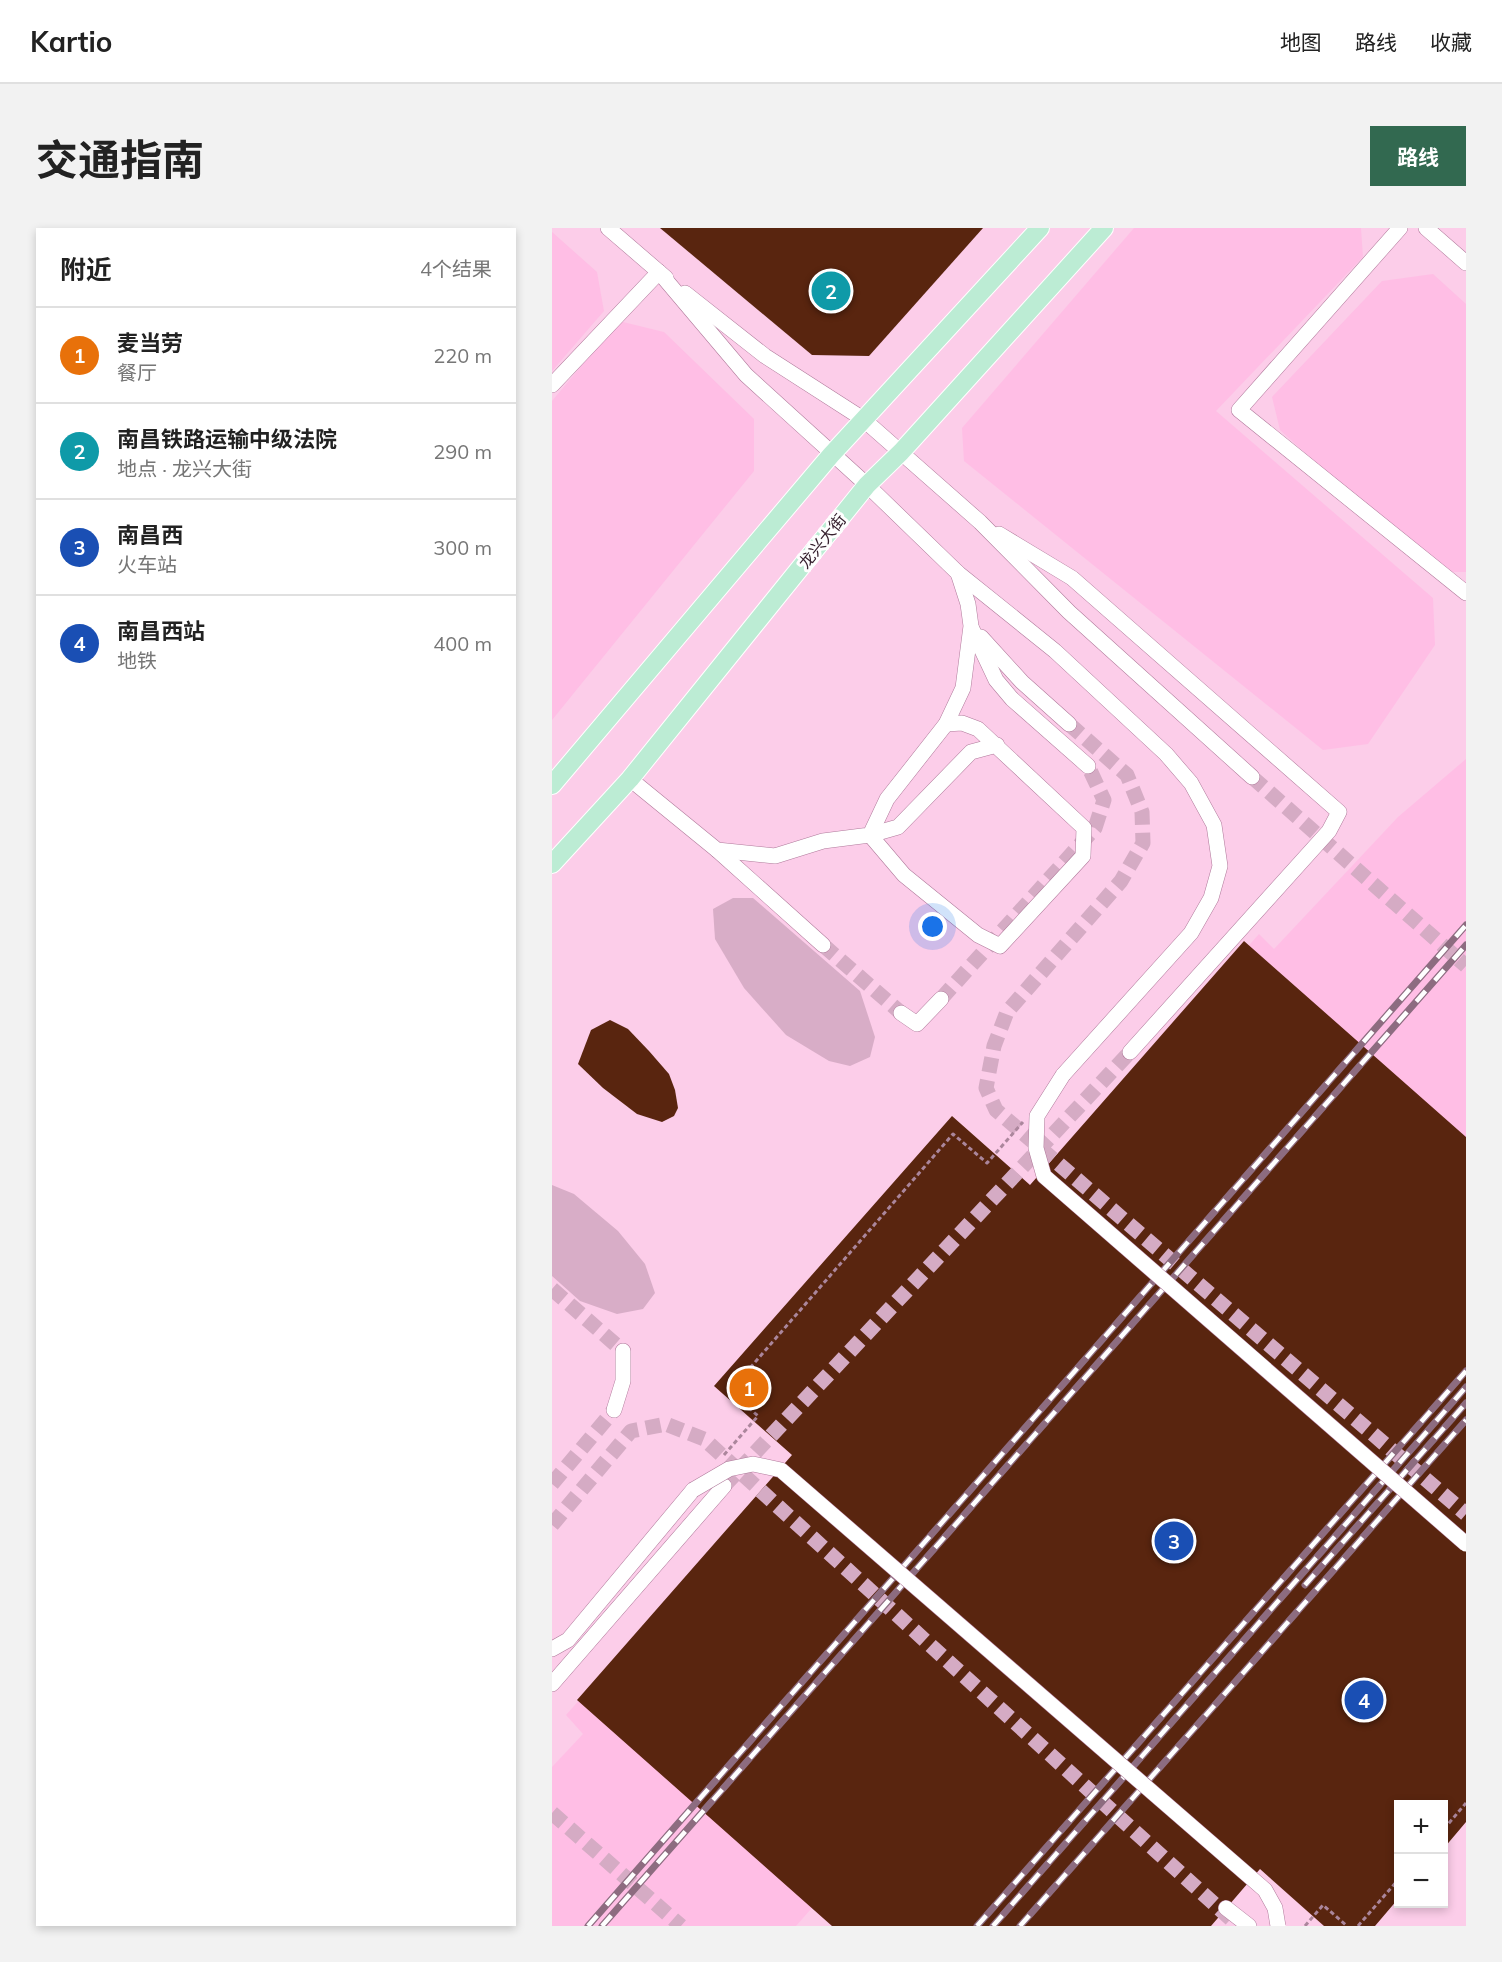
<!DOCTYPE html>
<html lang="zh">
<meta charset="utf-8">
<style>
body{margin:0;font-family:Mulish,"Noto Sans SC",sans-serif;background:#f2f2f2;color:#222}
.controls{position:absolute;right:18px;bottom:18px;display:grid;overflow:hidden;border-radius:0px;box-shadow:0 3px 9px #0003}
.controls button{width:54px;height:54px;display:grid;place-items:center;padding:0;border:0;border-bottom:2px solid #e0e0e0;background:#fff;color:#222;font:30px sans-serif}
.you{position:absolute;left:381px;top:699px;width:21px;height:21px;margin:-15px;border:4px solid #fff;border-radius:50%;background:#1a73e8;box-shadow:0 0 0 9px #1a73e833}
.badge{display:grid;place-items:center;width:39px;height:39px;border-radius:50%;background:#326950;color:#fff;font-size:20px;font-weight:700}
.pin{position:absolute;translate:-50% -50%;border:3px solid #fff;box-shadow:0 2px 6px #0006}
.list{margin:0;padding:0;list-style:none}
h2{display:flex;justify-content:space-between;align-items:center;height:78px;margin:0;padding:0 24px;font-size:26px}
h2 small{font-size:20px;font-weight:400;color:#767676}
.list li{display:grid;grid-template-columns:39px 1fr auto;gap:18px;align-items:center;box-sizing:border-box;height:96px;padding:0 24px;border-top:2px solid #e0e0e0}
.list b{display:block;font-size:22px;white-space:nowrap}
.list p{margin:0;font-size:20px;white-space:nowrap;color:#767676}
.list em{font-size:20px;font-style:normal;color:#767676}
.map{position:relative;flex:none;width:914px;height:1698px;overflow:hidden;border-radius:0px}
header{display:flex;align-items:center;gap:36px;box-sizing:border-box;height:84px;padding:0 30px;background:#fff;border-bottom:2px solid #e0e0e0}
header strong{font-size:28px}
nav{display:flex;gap:33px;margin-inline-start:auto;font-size:21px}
.intro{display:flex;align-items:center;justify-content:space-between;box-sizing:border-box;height:144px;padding:0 36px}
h1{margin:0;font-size:42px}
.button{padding:15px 27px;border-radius:0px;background:#326950;color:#fff;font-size:21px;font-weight:700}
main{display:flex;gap:36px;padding:0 36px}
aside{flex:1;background:#fff;border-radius:0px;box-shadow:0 3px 9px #0003}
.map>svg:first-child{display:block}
</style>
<header>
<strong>Kartio</strong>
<nav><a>地图</a><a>路线</a><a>收藏</a></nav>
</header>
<div class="intro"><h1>交通指南</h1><a class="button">路线</a></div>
<main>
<aside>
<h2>附近<small>4个结果</small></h2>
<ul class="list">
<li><span class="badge" style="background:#e8710a">1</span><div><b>麦当劳</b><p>餐厅</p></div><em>220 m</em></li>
<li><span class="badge" style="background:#0f9aa8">2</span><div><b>南昌铁路运输中级法院</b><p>地点 · 龙兴大街</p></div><em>290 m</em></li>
<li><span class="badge" style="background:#1a4fb4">3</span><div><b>南昌西</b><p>火车站</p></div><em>300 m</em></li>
<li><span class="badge" style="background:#1a4fb4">4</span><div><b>南昌西站</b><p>地铁</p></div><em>400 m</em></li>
</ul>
</aside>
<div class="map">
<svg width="914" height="1698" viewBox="0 0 914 1698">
<rect width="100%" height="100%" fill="#fccde9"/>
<g fill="#ffbee5">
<polygon points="582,0 809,0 811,29 664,183 881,370 883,417 816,516 771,522 412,233 410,200"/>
<polygon points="0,4 45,44 52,83 0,143"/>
<polygon points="881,46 914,76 914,344 884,344 728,202 720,169 830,53"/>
<polygon points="67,93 112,104 202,191 202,243 0,492 0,173"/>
<polygon points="914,531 914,939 244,1698 0,1698 0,1539 31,1506 14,1487 707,706 722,721 846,589"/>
</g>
<g fill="#d8adc7">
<polygon points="181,670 201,670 308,763 323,809 318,829 298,838 277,833 234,807 192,760 163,711 161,681"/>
<polygon points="0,957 22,966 66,1003 93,1036 103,1065 91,1081 65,1086 28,1073 0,1048"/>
</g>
<g fill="#59250f">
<polygon points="108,0 431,0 317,128 260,127"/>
<polygon points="692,713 914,909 914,1594 892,1620 892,1576 846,1576 846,1671 823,1698 772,1698 708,1641 659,1698 280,1698 25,1472 240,1227 162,1158 400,888 478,957"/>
<polygon points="58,792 76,801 97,823 117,846 123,862 126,880 122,888 110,894 85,886 51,860 26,836 39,802"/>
</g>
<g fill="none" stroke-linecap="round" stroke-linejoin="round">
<g stroke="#d5abc4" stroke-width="15" stroke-dasharray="15 8" stroke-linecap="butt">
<polyline points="517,496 575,547 590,584 591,615 569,653 455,784 442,818 434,860 444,882 914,1286"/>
<polyline points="700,549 914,738"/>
<polyline points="271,717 349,785"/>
<polyline points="389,771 543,600 552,572 536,538"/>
<polyline points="0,1061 71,1123"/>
<polyline points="0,1256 62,1182"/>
<polyline points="172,1258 578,824"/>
<polyline points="0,1297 79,1203 114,1196 152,1211 682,1694"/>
<polyline points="0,1585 129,1698"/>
</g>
<g stroke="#b07a9b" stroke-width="16">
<g id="minor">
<polyline points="56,0 114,50"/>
<polyline points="848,0 687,182 914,365"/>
<polyline points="874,0 914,35"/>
<polyline points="107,44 194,147 315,257 406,345 503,423 614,526 639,555 662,597 668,638 659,670 639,705 511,847"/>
<polyline points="133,65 213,128 311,191 428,294 517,384 700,549"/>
<polyline points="0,157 107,44"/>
<polyline points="447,306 520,350 787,584 777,603 578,824"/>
<polyline points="420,401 444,452 460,471 536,538"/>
<polyline points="429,409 470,454 517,496"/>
<polyline points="394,496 410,495 426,501 532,600 531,628 448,718 426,707 352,647 318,607 346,599 419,524 445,517"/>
<polyline points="78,551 165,622 223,628 271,613 318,607 335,571 394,496 411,460 419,398 416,376 406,345"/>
<polyline points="165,622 271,717"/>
<polyline points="349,785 365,796 389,771"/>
<polyline points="62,1182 71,1153 71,1123"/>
<polyline points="0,1421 16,1412 141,1262"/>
<polyline points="0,1456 172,1258"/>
<polyline points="674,1680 697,1698"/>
</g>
</g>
<g stroke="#fff" stroke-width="20">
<g id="major">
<polyline points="0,557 279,227 488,0"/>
<polyline points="0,636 78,551 315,257 349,224 552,0"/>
</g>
</g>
<g stroke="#ab869c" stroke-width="3" stroke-dasharray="4.5 3" stroke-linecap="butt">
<polyline points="172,1227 206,1188 178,1163 401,906 435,935 471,894"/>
<polyline points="892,1601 914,1575"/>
<polyline points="753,1698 771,1677 795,1698"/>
<polyline points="806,1698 846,1652"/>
</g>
<use href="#minor" stroke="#fff" stroke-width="15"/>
<use href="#major" stroke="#bcecd4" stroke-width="18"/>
<g stroke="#8d6c80" stroke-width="7">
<g id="rail">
<polyline points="753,1357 914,1175"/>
<polyline points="36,1698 914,697"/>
<polyline points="50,1698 914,717"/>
<polyline points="425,1698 914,1143"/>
<polyline points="441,1698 914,1159"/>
<polyline points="468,1698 914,1192"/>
</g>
</g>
<use href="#rail" stroke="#fefefe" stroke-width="4.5" stroke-dasharray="14" stroke-linecap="butt"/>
<g stroke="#b07a9b" stroke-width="16" stroke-linecap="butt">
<g id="minor-bridge">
<polyline points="511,847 485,888 484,920 492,948 914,1316"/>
<polyline points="141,1262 177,1241 201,1236 229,1242 713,1662 723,1680 726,1698"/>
</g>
</g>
<use href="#minor-bridge" stroke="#fff" stroke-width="15"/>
</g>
<g text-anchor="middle" stroke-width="6" stroke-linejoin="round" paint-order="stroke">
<g font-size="16" fill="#37212f" stroke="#fefefe">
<text transform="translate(270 313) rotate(-51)" y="6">龙兴大街</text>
</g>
</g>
</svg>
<div class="controls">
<button>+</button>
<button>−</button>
</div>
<div class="you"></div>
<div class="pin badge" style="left:197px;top:1160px;background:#e8710a">1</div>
<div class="pin badge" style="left:279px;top:63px;background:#0f9aa8">2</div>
<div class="pin badge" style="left:622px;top:1313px;background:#1a4fb4">3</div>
<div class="pin badge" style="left:812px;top:1472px;background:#1a4fb4">4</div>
</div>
</main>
